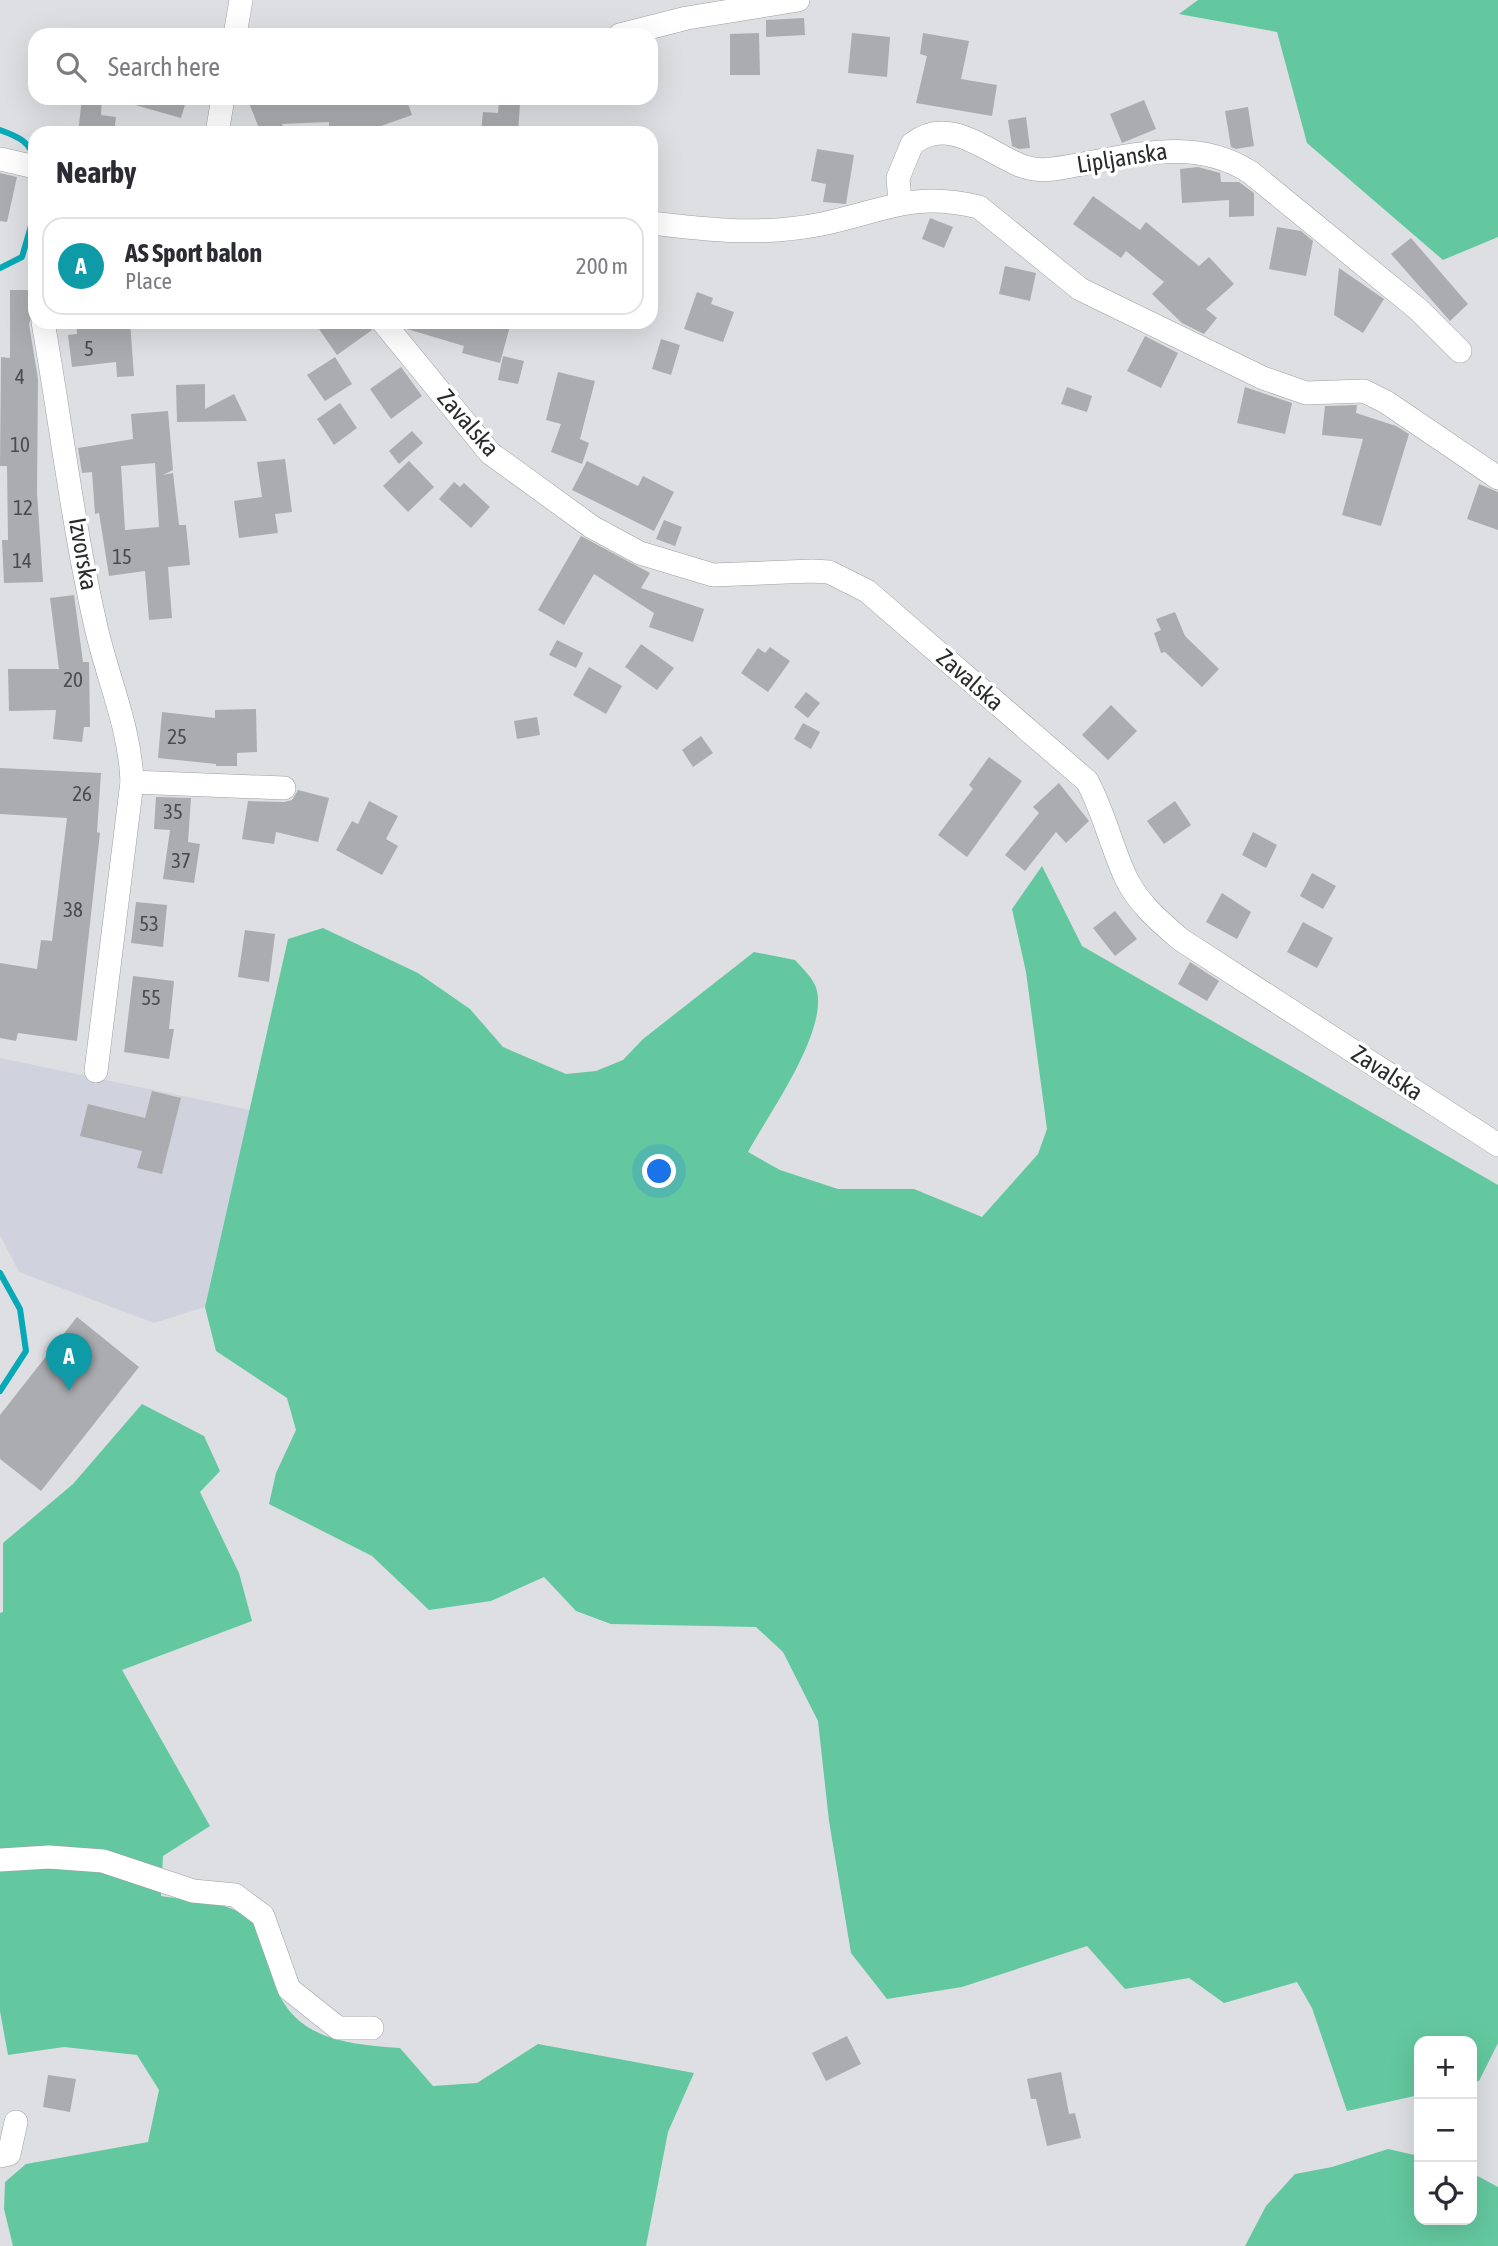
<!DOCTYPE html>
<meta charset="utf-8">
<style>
body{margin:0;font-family:"Asap Condensed",sans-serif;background:#f7f7f7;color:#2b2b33}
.controls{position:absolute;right:21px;bottom:21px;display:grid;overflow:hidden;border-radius:14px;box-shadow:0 7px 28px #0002}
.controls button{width:63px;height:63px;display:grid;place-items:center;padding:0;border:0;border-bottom:2px solid #e1e1e2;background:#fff;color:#2b2b33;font:35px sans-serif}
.you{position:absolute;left:660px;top:1172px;width:24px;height:24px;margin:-18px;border:5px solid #fff;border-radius:50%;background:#1a73e8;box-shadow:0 0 0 10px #1a73e833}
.badge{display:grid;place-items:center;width:46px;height:46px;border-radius:50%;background:#d93025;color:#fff;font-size:23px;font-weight:700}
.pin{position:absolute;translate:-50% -58px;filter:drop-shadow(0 2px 4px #0008)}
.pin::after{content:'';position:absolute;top:37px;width:24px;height:21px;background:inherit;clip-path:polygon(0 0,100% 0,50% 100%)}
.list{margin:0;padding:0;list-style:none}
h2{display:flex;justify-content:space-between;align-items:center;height:91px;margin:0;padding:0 28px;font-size:30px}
h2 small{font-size:23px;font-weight:400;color:#7c7c81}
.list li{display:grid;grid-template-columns:46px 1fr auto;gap:21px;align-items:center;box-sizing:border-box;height:98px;margin:0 14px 14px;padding:0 14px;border:2px solid #e1e1e2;border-radius:21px}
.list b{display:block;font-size:26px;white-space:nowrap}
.list p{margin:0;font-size:23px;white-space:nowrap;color:#7c7c81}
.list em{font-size:23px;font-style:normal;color:#7c7c81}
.icon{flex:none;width:38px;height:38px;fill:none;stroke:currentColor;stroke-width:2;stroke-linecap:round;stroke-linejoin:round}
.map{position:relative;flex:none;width:1498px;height:2246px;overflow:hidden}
.search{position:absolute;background:#fff;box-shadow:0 7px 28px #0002;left:28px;top:28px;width:630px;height:77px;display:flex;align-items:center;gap:18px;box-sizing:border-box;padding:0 24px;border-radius:21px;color:#7c7c81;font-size:26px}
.panel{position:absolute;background:#fff;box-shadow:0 7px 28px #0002;left:28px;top:126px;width:630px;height:203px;border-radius:21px}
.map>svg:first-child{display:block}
</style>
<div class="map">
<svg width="1498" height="2246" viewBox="0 0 1498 2246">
<rect width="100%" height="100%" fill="#dedfe3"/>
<polygon fill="#d0d3dd" points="0,1058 250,1110 205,1307 154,1323 19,1272 0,1235"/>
<g fill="#63c89f">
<polygon points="1198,0 1498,0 1498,237 1443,260 1307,143 1277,32 1179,14"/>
<path d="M 1042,866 L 1082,946 L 1498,1185 L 1498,2043 L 1479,2081 L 1472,2083 L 1472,2041 L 1419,2041 L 1419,2095 L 1347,2111 L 1312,2008 L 1297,1982 L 1224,2003 L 1189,1978 L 1125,1989 L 1087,1946 L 962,1987 L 887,1999 L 851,1953 L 829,1821 L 818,1721 L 783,1652 L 756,1627 L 611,1624 L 576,1611 L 544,1577 L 491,1601 L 429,1610 L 372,1556 L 269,1504 L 276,1473 L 296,1430 L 287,1398 L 216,1351 L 205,1307 L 288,939 L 323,928 L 418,973 L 470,1009 L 503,1047 L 566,1074 L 596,1071 L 623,1060 L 643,1039 L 754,952 L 795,960 C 801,967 811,976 815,985 C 833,1026 767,1116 748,1152 L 780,1170 L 838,1189 L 914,1189 L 982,1217 L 1038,1154 L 1047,1129 L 1026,972 L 1012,909 Z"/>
<path d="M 142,1404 L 204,1436 L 220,1471 L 200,1492 L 239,1573 L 252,1621 L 122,1670 L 210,1826 L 163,1856 L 161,1896 C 191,1901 235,1900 256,1925 C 265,1936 268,1962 272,1976 C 290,2039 343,2044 400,2048 L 433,2086 L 477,2083 L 538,2044 L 694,2073 L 668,2132 L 646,2246 L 13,2246 L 4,2209 L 5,2182 L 26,2164 L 148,2142 L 159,2090 L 137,2055 L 64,2047 L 8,2055 L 0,2011 L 0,1613 L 3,1612 L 3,1543 L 73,1484 Z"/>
<polygon points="1388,2149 1419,2156 1419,2220 1472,2220 1472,2173 1498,2187 1498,2246 1245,2246 1266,2206 1295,2174 1332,2167"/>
</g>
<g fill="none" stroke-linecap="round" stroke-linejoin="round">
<g stroke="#07a9b6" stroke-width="6">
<path d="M 0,130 C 17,136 32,142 34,161"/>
<polyline points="0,268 22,257 35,212"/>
<polyline points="0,1273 20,1309 26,1351 0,1391"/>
</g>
</g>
<g fill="#abacb0" fill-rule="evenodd">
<polygon points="804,18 805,35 766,37 766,20"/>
<polygon points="759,33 760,75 730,75 730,34"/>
<polygon points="852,33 890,37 887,77 848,73"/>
<polygon points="923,33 969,41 961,79 997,85 992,116 916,103 927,56 920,54"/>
<polygon points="82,98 102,98 101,115 116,117 114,133 78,133"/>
<polygon points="128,98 187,98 181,118 128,103"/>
<polygon points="247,98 406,98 412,115 361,133 329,133 329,122 282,124 286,133 261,133"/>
<polygon points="1144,100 1156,129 1122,143 1110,114"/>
<polygon points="499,102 520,104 518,133 481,133 483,112 498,113"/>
<polygon points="1248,107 1254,146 1236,149 1231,147 1225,111"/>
<polygon points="1026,117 1030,148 1019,149 1012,146 1008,120"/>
<polygon points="817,149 854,155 846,204 823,202 826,184 811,181"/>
<polygon points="1198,167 1220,173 1221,182 1239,182 1254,193 1254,216 1229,217 1229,200 1182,203 1180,169"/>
<polygon points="0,173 17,177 7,222 0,221"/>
<polygon points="1093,196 1140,230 1146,222 1199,266 1209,257 1234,284 1206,309 1217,318 1204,334 1182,323 1152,294 1164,282 1126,251 1121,258 1073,224"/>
<polygon points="930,218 953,227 944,248 922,239"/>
<polygon points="1277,227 1301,231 1313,241 1306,276 1269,269"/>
<polygon points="1411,238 1468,304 1450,321 1391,254"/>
<polygon points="1005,266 1036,273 1030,301 999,294"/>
<polygon points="1339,268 1384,299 1363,333 1334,315"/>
<polygon points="10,290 33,290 33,312 29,324 38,379 37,493 43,582 4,583 2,540 8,540 7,466 0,466 1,357 10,358"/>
<polygon points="697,292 713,298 711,304 734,312 723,342 684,329"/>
<polygon points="76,322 130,322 134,376 117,377 116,362 72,367 68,335 77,334"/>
<polygon points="314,322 369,322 372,330 337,355"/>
<polygon points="401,322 511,322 500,363 462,353 464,346 407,329"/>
<polygon points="1145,336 1178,353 1161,388 1127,371"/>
<polygon points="661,339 680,345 671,375 652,369"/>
<polygon points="503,356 524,361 518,384 498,380"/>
<polygon points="335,357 352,384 325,401 307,375"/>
<polygon points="401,367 422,396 391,419 370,389"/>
<polygon points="558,372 595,381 580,439 589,443 582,464 551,452 561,424 546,420"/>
<polygon points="205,384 205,409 234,394 247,421 177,422 176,385"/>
<polygon points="1067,387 1092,396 1087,412 1061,404"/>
<polygon points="1245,387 1292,403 1285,434 1237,423"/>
<polygon points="340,403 357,428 334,445 317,419"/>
<polygon points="1357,405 1356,413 1396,426 1409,434 1381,526 1342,515 1363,439 1322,435 1325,406"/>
<path d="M 168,411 L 173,470 L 163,475 L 173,473 L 179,525 L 186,525 L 190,565 L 168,567 L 172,618 L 149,620 L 145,571 L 109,576 L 99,513 L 95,514 L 92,472 L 82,473 L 78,448 L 133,439 L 131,414 ZM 155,463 L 159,527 L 125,530 L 121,466 Z"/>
<polygon points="412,431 423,443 399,464 389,451"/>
<polygon points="285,459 292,512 275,514 278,533 239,538 234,501 262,497 257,462"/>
<polygon points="409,461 434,487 408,512 383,486"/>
<polygon points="587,461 638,486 643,476 674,492 654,531 572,490"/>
<polygon points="454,482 460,487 464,483 490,507 471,528 439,499"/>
<polygon points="1479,484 1498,492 1498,530 1467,519"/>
<polygon points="664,520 682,527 675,546 656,539"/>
<polygon points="581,536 650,573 641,588 704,609 693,642 649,627 654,613 594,574 564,625 538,610"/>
<polygon points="74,595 83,662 89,662 90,727 84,727 82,742 53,739 56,710 9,711 8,669 59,669 50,598"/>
<polygon points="1175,612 1185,636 1219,669 1202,687 1165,652 1161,653 1154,633 1161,630 1156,619"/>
<polygon points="557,640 583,653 576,668 549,655"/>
<polygon points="641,644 674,668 657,690 625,667"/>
<polygon points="770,647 790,661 768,692 741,673 758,648 765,653"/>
<polygon points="589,667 622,686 606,714 573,695"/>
<polygon points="806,692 820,703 808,718 794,707"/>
<polygon points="1111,705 1137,731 1108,760 1082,735"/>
<polygon points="256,709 257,752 237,753 237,766 216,766 216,764 158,758 162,712 215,718 215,710"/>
<polygon points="537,717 540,735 517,739 514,721"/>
<polygon points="803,723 820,732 811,749 794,739"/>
<polygon points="701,736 713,753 693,767 682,750"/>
<polygon points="989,757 1022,781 967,857 938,835 973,789 969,785"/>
<polygon points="0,768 101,773 97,832 100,833 77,1041 18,1033 16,1041 0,1038 0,963 37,969 41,940 52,941 67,818 0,814"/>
<polygon points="1059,783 1089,821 1066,843 1056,832 1025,871 1005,855 1039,813 1033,807"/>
<polygon points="298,790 329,798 318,842 276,832 274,844 242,839 248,801 284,802 292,800"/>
<polygon points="156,797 191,798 188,842 200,844 194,883 163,879 170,830 154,829"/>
<polygon points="369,801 398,816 386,839 398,846 382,875 336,850 352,821 358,824"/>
<polygon points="1175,801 1191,825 1164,844 1147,821"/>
<polygon points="1253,832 1277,845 1266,868 1242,855"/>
<polygon points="1312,873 1336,886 1323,909 1300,896"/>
<polygon points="1222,893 1251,912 1237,939 1206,922"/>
<polygon points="136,902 167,905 163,947 131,943"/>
<polygon points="1115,911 1137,939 1115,956 1093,928"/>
<polygon points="1303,922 1333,938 1317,968 1287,952"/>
<polygon points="245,930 275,934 269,982 238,977"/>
<polygon points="1190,962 1219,981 1207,1001 1178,984"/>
<polygon points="133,976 174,981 169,1029 174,1029 169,1059 124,1052"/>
<polygon points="152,1091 181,1098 162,1174 137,1168 142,1151 80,1136 88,1104 145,1118"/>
<polygon points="77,1317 139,1367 41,1491 0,1459 0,1415"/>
<polygon points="847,2036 861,2064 826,2081 812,2053"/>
<polygon points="1061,2072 1069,2114 1075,2113 1081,2138 1047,2146 1036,2099 1031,2099 1027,2079"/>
<polygon points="48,2075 76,2079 70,2112 43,2107"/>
</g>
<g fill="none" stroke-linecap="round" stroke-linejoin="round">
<g stroke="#9e9fa2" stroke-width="24">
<g id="minor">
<polyline points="235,35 241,0"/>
<polyline points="620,35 687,18 798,0"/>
<polyline points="217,133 223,98"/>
<polyline points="0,159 35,167"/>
<path d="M 900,202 L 898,178 L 912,144 C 947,116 982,148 1015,163 C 1037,174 1054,169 1077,165 C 1136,155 1196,137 1250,172 L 1419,310 L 1460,351"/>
<path d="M 651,223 C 709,230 763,236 822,224 C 884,211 911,191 979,207 L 1080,289 L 1263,378 L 1306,393 L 1364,391 L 1386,402 L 1498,478"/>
<path d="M 43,322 C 61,423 73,527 96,627 C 108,680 130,727 132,782 L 96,1071"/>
<path d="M 383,322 L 490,453 L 592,527 L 640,553 L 713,575 L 812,571 L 829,572 L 867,591 L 1087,781 C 1104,812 1111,846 1126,878 C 1138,903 1159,921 1180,939 L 1498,1145"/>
<polyline points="132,782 284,788"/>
<polyline points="0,1860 49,1857 103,1861 193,1891 235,1895 263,1916 289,1989 338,2028 372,2028"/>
<polyline points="0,2156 9,2154 16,2122"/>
</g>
</g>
<use href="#minor" stroke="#fff" stroke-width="23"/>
</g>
<g text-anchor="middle" stroke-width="7" stroke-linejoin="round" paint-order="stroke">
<g font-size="21" fill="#4a4b4d">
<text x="89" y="356">5</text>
<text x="20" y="384">4</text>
<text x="20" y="452">10</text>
<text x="23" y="515">12</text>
<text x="122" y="564">15</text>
<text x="22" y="568">14</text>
<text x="73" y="687">20</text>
<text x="177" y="744">25</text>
<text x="82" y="801">26</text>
<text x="173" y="819">35</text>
<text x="181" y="868">37</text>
<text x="73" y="917">38</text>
<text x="149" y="931">53</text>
<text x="151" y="1005">55</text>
</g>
<g font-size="24" fill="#2a2b2c" stroke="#fff">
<text transform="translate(1122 158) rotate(-9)" y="8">Lipljanska</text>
<text transform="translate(468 423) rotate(49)" y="8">Zavalska</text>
<text transform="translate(83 554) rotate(80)" y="8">Izvorska</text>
<text transform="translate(970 680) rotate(41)" y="8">Zavalska</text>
<text transform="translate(1387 1073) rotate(33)" y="8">Zavalska</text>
</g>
</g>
</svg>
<div class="controls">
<button>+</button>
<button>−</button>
<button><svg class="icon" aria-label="locate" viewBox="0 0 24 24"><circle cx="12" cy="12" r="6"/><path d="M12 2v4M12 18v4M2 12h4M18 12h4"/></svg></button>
</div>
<div class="you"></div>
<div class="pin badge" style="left:69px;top:1391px;background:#0f9aa8">A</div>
<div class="search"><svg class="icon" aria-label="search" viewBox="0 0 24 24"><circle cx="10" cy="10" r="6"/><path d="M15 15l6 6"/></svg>Search here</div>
<section class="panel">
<h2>Nearby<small></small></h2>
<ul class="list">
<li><span class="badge" style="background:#0f9aa8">A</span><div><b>AS Sport balon</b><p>Place</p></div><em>200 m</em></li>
</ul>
</section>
</div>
